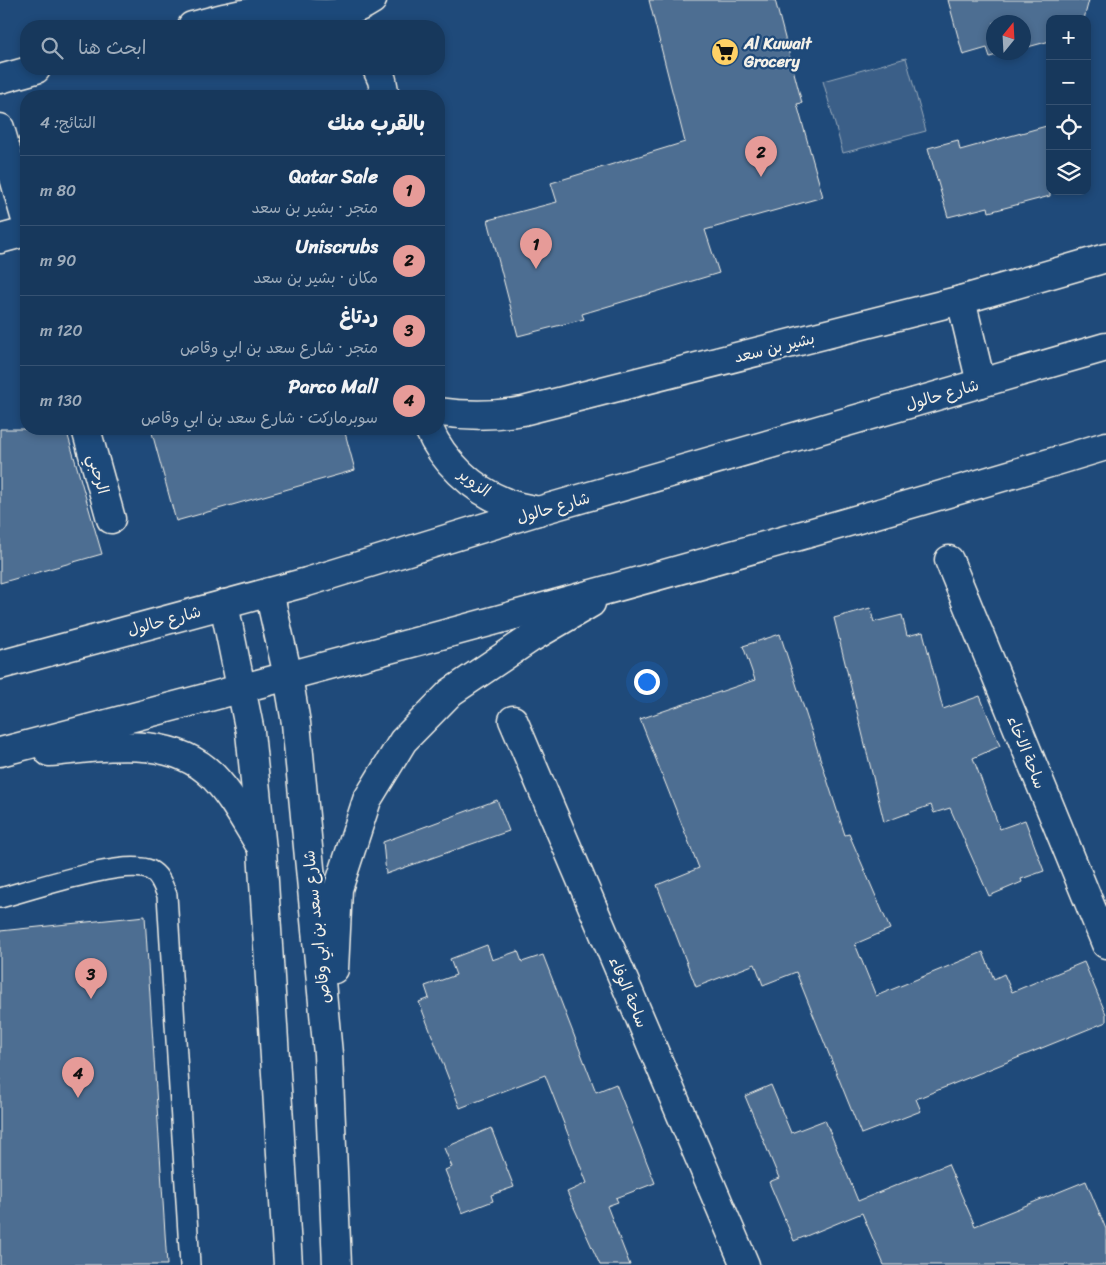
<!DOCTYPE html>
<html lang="ar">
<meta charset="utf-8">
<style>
body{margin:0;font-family:Sriracha,"Playpen Sans Arabic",sans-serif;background:#203f62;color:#f1f3f6;direction:rtl}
.controls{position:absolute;right:15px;top:15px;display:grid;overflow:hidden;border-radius:10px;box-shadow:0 2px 8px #0003}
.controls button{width:45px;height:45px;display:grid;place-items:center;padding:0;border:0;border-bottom:1px solid #365272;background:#17385c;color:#f1f3f6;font:25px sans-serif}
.compass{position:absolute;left:986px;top:15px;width:45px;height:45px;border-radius:50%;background:#17385c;box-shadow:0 2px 8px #0003;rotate:18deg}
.you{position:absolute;left:646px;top:681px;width:18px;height:18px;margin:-12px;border:4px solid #fff;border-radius:50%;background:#1a73e8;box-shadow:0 0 0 8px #1a73e833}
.badge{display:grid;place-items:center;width:32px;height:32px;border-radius:50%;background:#e69b98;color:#111;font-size:16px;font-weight:700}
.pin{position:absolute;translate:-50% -41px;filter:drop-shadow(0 1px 2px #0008)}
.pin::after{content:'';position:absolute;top:26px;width:18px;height:15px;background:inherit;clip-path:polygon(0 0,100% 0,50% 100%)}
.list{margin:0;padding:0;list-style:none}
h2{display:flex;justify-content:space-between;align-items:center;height:65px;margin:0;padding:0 20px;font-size:21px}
h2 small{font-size:16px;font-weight:400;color:#9eacbb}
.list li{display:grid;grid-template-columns:32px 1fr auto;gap:15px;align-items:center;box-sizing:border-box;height:70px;padding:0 20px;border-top:1px solid #365272}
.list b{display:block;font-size:19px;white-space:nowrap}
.list p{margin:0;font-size:16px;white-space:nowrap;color:#9eacbb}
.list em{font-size:16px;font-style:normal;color:#9eacbb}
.icon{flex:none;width:28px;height:28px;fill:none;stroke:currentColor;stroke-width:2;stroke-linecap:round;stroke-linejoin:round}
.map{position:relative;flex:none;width:1106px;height:1265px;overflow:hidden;direction:ltr}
.search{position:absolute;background:#17385c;box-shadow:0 2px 8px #0003;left:20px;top:20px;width:425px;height:55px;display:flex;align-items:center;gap:12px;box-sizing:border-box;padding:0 18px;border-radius:20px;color:#9eacbb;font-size:19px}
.panel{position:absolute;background:#17385c;box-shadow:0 2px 8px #0003;left:20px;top:90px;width:425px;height:345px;border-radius:20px;direction:rtl}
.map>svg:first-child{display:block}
</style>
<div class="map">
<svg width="1106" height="1265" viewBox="0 0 1106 1265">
<rect width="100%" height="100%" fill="#1f4a7a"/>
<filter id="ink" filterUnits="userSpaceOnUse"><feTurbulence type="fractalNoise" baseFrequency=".02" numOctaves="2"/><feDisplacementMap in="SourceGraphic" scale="10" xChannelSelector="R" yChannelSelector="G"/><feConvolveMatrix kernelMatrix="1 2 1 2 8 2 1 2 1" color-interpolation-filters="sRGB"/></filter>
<g filter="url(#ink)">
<polygon fill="#3a5f88" stroke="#97a8b8" points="906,58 926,131 843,153 823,81"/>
<g fill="#4d6e92" stroke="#f4f1e8">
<polygon points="649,0 775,0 802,103 797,104 823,197 705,230 719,273 582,314 584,319 518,336 488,220 557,202 551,183 685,142"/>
<polygon points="948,0 1089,0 1084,19 1050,19 1050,41 1024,48 1024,22 994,22 994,52 1006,52 990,57 987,48 963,55"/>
<polygon points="1050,125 1050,196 989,212 988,207 948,217 928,148 958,140 960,150"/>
<polygon points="0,429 66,429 102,554 0,583"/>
<polygon points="151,429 344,429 355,470 176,521"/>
<polygon points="870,608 874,622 902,615 907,636 923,632 943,709 980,696 1000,746 973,758 1000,829 1025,820 1044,871 1021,879 1022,882 989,896 950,808 934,813 931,805 884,822 834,618"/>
<polygon points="780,634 845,835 849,834 890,929 855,944 876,996 983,952 994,979 1004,974 1012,992 1084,962 1106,1014 1106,1022 916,1099 921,1111 861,1134 796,972 763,985 755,964 696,987 657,885 699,868 640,719 755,680 743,646"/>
<polygon points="497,800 509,831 386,874 383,842"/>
<polygon points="145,916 167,1265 0,1265 0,931"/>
<polygon points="487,945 492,960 518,951 522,962 543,955 596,1092 616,1084 655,1183 616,1198 618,1202 607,1206 630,1265 600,1265 567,1192 587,1183 545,1075 460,1108 419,1002 429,998 425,986 456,975 450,959"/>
<polygon points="771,1085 791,1133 825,1120 858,1201 948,1164 975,1226 1086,1181 1106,1229 1106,1265 884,1265 862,1213 794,1241 769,1182 779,1178 745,1096"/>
<polygon points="491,1128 514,1187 491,1195 493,1201 462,1213 445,1170 452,1167 444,1148"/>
</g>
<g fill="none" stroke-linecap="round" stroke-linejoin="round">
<g stroke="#f4f1e8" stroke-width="22">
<path id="lane" d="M 0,898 C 30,890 125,858 150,870 C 160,875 163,886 167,895 L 190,1265"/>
</g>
<g stroke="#f4f1e8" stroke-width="31">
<g id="street">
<path d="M 192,26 C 220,19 247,11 275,11 C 310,11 340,22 372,0"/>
<polyline points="377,69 382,80 385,96"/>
<polyline points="0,79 36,69"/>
<polyline points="0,128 26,220"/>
<polyline points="0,239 26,232"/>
<path d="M 439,412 C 468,416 493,416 523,411 L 961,300 L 1106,258"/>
<polyline points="86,429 111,519"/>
<path d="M 429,429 C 442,460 473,490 505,502 C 515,507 527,508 538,511"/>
<polyline points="949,560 1106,944"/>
<polyline points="513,720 745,1265"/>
</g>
</g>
<g stroke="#f4f1e8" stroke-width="31">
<g id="secondary">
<polyline points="961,300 981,383"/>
<polyline points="269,592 288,676 296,723 328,1054 337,1265"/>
<polyline points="224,604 250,732 262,850 288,1265"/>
<polyline points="0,665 307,582 538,511 1106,347"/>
<path d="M 0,752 C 370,655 740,557 1106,446"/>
<path d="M 49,752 C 102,748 170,733 213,776 C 232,796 244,819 258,842"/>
<polyline points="334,969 338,889 367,800 403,741 451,692 531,638 591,603"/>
</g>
</g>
<use href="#lane" stroke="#1f4a7a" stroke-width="19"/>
<use href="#street" stroke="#1f4a7a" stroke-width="28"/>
<use href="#secondary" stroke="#1f4a7a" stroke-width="28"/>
</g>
</g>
<defs>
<g id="supermarket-disc" transform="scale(1.4375)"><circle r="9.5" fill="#ffd166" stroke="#1f4a7a"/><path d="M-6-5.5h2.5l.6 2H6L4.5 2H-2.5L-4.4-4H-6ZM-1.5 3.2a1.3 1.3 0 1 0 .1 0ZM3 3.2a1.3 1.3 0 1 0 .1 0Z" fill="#111"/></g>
</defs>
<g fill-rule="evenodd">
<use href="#supermarket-disc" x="725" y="52"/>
</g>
<g text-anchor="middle" stroke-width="4.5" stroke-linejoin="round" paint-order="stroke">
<g font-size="16" font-weight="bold" fill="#f4f1e8" stroke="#1f4a7a" text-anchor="start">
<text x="744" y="49">Al Kuwait<tspan x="744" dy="18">Grocery</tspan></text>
</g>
<g font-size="16" fill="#f4f1e8" stroke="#1f4a7a">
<text transform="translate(774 347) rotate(-14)" y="6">بشير بن سعد</text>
<text transform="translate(942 394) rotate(-16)" y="6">شارع حالول</text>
<text transform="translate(99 474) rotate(74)" y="6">الرحبي</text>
<text transform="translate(475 482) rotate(37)" y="6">الزوير</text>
<text transform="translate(553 507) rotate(-16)" y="6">شارع حالول</text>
<text transform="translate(164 620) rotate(-15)" y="6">شارع حالول</text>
<text transform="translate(1027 752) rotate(68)" y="6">ساحة الاخاء</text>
<text transform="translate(316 927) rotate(-96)" y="6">شارع سعد بن ابي وقاص</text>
<text transform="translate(629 992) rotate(67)" y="6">ساحة الوفاء</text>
</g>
</g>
</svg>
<div class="controls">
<button>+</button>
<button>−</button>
<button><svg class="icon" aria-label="locate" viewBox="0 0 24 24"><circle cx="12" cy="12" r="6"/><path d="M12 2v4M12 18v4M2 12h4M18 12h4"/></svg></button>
<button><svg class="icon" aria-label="layers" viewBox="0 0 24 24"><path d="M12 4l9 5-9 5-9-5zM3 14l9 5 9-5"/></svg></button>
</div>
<svg class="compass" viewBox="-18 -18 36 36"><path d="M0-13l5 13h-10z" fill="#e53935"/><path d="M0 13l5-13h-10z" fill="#9eacbb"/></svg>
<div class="you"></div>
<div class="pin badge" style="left:536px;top:269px">1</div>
<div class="pin badge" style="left:761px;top:177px">2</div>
<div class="pin badge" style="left:91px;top:999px">3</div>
<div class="pin badge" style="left:78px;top:1098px">4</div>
<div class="search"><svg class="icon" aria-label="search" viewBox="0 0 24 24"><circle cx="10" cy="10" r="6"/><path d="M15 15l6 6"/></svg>ابحث هنا</div>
<section class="panel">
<h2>بالقرب منك<small>النتائج: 4</small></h2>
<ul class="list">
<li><span class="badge">1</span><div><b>Qatar Sale</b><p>متجر · بشير بن سعد</p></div><em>80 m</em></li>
<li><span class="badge">2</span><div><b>Uniscrubs</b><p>مكان · بشير بن سعد</p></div><em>90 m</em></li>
<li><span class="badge">3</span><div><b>ردتاغ</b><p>متجر · شارع سعد بن ابي وقاص</p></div><em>120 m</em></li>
<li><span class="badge">4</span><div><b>Parco Mall</b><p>سوبرماركت · شارع سعد بن ابي وقاص</p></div><em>130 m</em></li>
</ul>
</section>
</div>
